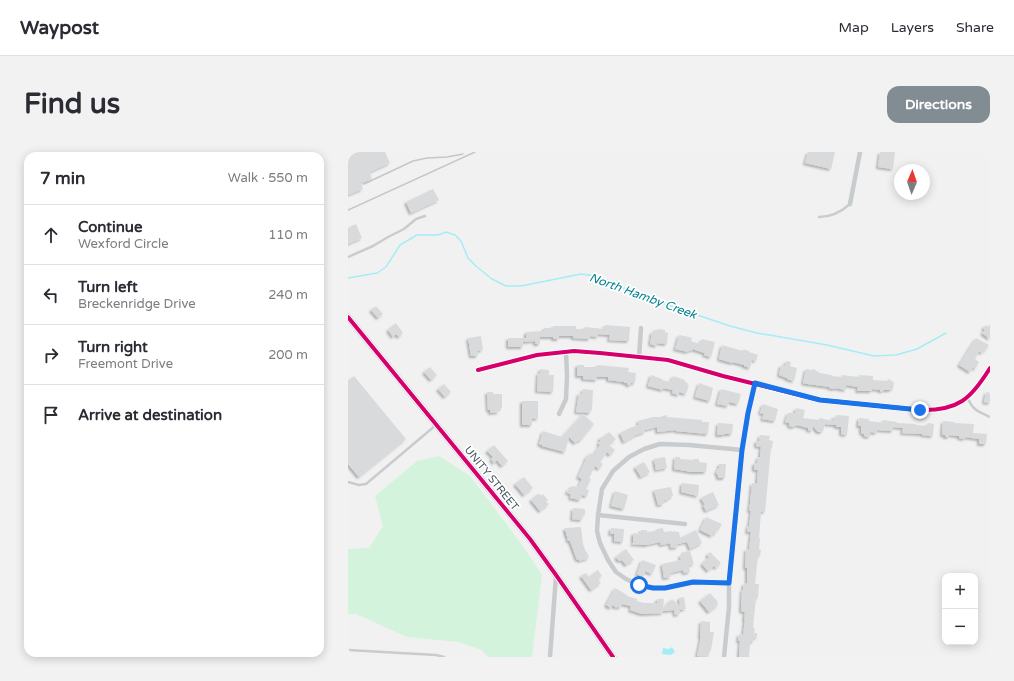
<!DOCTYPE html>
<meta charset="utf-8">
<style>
body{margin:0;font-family:"Varela Round",sans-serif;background:#f2f2f3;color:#2b2b33}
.controls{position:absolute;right:12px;bottom:12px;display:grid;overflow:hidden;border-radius:8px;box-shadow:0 2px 10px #0003}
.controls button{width:36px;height:36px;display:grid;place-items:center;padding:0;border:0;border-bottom:1px solid #e1e1e2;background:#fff;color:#2b2b33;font:20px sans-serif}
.compass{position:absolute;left:546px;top:12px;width:36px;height:36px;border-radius:50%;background:#fff;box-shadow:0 2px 10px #0003;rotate:2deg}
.stop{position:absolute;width:12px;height:12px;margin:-9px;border:3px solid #1a73e8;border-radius:50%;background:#fff}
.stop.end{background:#1a73e8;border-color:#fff;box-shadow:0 1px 4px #0008}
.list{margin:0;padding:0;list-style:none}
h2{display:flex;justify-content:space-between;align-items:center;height:52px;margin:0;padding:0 16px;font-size:17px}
h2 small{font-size:13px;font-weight:400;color:#7c7c81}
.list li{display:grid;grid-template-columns:26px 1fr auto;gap:12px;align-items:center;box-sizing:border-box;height:60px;padding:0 16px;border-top:1px solid #e1e1e2}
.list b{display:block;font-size:15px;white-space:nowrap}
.list p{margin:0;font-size:13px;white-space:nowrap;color:#7c7c81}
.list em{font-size:13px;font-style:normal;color:#7c7c81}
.icon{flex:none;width:22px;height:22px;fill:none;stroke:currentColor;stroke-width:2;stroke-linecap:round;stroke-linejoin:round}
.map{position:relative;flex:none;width:642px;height:505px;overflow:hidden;border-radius:12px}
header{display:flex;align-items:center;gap:24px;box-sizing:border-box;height:56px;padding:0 20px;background:#fff;border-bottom:1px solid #e1e1e2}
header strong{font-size:19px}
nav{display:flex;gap:22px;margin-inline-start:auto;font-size:14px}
.intro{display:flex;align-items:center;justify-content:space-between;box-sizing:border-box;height:96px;padding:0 24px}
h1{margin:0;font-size:28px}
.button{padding:10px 18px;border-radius:12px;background:#828d93;color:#fff;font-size:14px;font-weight:700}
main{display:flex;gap:24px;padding:0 24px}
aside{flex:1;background:#fff;border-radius:12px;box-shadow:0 2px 10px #0003}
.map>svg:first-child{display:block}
</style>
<header>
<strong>Waypost</strong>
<nav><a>Map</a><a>Layers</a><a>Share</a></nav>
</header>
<div class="intro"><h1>Find us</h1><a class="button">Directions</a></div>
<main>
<aside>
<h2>7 min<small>Walk · 550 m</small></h2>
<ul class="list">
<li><svg class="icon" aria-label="ahead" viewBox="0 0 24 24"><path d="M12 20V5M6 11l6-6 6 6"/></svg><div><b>Continue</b><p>Wexford Circle</p></div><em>110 m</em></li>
<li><svg class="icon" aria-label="left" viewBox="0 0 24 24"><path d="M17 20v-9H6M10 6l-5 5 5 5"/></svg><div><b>Turn left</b><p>Breckenridge Drive</p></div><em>240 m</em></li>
<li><svg class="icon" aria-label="right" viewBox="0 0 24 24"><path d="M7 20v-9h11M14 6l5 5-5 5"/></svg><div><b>Turn right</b><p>Freemont Drive</p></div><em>200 m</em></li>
<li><svg class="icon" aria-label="arrive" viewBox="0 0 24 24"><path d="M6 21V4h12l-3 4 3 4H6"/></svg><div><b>Arrive at destination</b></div></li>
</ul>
</aside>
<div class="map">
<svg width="642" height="505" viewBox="0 0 642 505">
<defs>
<filter id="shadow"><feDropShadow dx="-2" dy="2" stdDeviation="1" flood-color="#0004"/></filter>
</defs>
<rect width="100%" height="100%" fill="#f2f1f1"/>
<polygon fill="#d4f3dc" points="91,304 122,324 175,394 194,423 184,505 140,505 134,498 110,490 59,485 8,462 0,462 0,397 21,396 35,374 27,344 69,309"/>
<polygon fill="#a5edf4" points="324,495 327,500 323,503 314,502 315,496 321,497"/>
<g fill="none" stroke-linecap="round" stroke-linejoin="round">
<polyline stroke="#a5edf4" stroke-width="1.5" points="0,126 29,121 38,115 52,93 69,83 90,83 98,80 107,83 113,89 120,106 129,115 144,127 158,134 173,134 233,122 248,124 265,130 284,141 382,174 409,181 479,193 526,204 548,203 569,197 598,181"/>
</g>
<g fill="#d9dadb" filter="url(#shadow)">
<polygon points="0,0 37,0 42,11 22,20 24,27 13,31 15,37 0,43"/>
<polygon points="460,0 487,0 483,17 457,11"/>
<polygon points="532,0 547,0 545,17 530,15"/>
<polygon points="85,37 91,48 63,61 58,50"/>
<polygon points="8,72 14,86 0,92 0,76"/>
<polygon points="28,154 35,162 30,166 23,158"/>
<polygon points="48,171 55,181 51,185 48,182 45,185 40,178"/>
<polygon points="642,172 642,187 634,181 637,178 635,176 638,173 640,175"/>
<polygon points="257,173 282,175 281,189 261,188 262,183 250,182 250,185 242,184 242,187 225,186 225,184 211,184 211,187 205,187 205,185 192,185 192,192 187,192 187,189 175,190 175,195 160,195 160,186 178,186 178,180 196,179 196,176 204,176 205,174 228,174 228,177 236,177 237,175 256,177"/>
<polygon points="310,177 317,178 317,180 320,181 319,192 309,191 309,194 302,192 304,180 306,180 306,178 309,178"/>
<polygon points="331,183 341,185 344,186 343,189 352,192 354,187 367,190 363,205 356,203 357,201 344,197 344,199 341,198 340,200 327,197"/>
<polygon points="133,184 135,198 129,199 130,204 123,204 120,186"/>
<polygon points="628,186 641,193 637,199 636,198 634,201 631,199 627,207 631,210 627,217 625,215 622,220 611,213"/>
<polygon points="374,193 395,199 395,197 401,199 401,200 410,203 408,209 404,208 402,216 396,214 396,213 385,210 384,211 371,207"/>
<polygon points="438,209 443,210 442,214 449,216 446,229 439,227 439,226 431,223 433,213 437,214"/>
<polygon points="229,213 236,213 236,215 249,215 249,213 281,216 280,220 288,221 287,231 283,231 283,233 279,233 279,231 276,231 276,230 260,228 260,225 249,225 249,228 235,227 235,224 229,224"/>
<polygon points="82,215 89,223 83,228 76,220"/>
<polygon points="192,217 201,218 201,223 206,223 205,240 189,239 190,221 192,221"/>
<polygon points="458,217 464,218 464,217 468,218 468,219 471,220 471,221 484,223 483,224 494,225 494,223 511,225 511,223 525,224 525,228 540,229 541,226 543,229 546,230 545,237 543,237 543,238 536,238 533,240 532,238 524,237 524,239 509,239 510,235 498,233 498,238 487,236 487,237 481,236 482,235 460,232 455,231"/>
<polygon points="303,223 314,227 314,228 323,230 325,224 337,228 337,230 340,231 339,232 341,233 338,242 331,240 331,243 324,241 325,238 315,236 315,238 300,234"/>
<polygon points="6,224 58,287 11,325 0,312 0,229"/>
<polygon points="351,231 365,236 362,249 347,245"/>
<polygon points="96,232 103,240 97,245 90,237"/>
<polygon points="235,237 245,238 244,258 243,258 242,261 228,260 231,241 234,242"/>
<polygon points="373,237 393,242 390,252 381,250 380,254 369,252"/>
<polygon points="139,240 145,240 145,242 154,242 154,256 151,257 151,260 142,261 142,258 140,258"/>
<polygon points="638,240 642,241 642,251 636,250"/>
<polygon points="174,249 190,249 190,267 184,266 184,273 174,273"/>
<polygon points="415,252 430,257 427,269 414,267 416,262 412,261"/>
<polygon points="448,256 457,258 455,266 471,268 472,266 485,269 485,265 489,265 489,263 501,264 499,283 493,282 493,275 488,275 488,273 477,272 475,279 472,280 470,280 465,274 464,279 460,278 460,276 449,273 445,275 441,274 441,271 437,270 440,261 447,261"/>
<polygon points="235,262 246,272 233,288 230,289 227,291 221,285 217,300 194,294 194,293 191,292 195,279 214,285"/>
<polygon points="319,263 319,265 343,267 354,268 354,270 361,270 360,282 328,279 328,278 309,280 309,275 297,278 297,280 288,283 276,290 272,281 282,276 291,273 290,269 305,265 314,265 314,264"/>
<polygon points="511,266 521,267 521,269 535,271 535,268 549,270 549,271 568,272 568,273 579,274 580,271 586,272 585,284 574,283 575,282 554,281 555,276 545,275 545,279 529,278 529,281 522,280 522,285 516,284 516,282 513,281 513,274 510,274"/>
<polygon points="595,269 607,270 606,271 626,272 625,281 639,282 638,292 631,292 631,287 617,285 617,287 611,286 611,284 601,283 601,285 597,285 597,283 594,283"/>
<polygon points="370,271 385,272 384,282 376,282 376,283 369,283"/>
<polygon points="261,280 268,287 261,293 267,298 262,303 259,300 252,310 255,312 251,317 247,314 241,326 243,327 238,337 241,338 239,344 234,343 232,348 222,346 223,342 219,341 220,337 222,338 223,334 230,335 234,327 230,325 238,307 237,307 242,301 245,303 252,293 250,291 253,289 251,287 255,284 256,285"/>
<polygon points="412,283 422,284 421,288 425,289 424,296 423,296 417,360 413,360 411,386 412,386 411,397 413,398 412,404 410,404 407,432 411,432 410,446 408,446 405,475 407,477 406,481 409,481 409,486 406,485 406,488 404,490 402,490 401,505 391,505 392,489 390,489 391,482 395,483 397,468 396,468 397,460 393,459 394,438 395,438 396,431 399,432 399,416 397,416 398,397 401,397 402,389 403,380 399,380 400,374 401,374 403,359 401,359 402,352 404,331 409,332 410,318 406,318 406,311 409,311 410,305 412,305 413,295 408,294 408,289 411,289"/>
<polygon points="146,293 160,309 154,314 149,308 146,311 143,307 145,305 139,299"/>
<polygon points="317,305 319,316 308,318 306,307"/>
<polygon points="327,305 332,305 332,307 345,308 345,307 351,307 351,310 359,311 358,320 344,320 326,317"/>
<polygon points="296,310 302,320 293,325 287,315"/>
<polygon points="371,312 378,312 377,326 370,326 370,324 368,320 369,319 370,316 371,317"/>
<polygon points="176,325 185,336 176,343 167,332"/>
<polygon points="334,331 351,333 350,344 333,340"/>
<polygon points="323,335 325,344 321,346 321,347 315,349 316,352 310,353 306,338"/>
<polygon points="267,339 280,343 276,357 263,354"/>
<polygon points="365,340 371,353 358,359 355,353 357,353 353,346"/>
<polygon points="191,341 193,344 195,342 200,348 198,350 201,352 192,359 183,348"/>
<polygon points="225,356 237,357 237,363 235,362 234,368 224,367"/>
<polygon points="358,365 374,372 371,377 370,377 367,382 365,381 364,384 352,378"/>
<polygon points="233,375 235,392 238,400 239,400 241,406 231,409 231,407 229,408 222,389 220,389 219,383 218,384 218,380 217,380 217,376"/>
<polygon points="263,376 276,377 275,390 266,389 266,382 262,382"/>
<polygon points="315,376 316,380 324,379 324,380 327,379 328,380 331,380 332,386 348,378 354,391 342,397 339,390 330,392 330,395 323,396 322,391 313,393 312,390 298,393 283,392 285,391 285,381 292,382 293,378 299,378 299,380 309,379 309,377"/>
<polygon points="278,397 286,408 278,413 274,408 271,409 268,405"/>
<polygon points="342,399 346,412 341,413 342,420 336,421 335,418 322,421 323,425 316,426 314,412 333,408 332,403 336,403 335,400"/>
<polygon points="362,400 373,411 368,416 366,414 360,419 354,412 361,405 359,403"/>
<polygon points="294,408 308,413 304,422 297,419 295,425 289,422"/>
<polygon points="250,418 254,424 250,427 253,431 243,438 233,424 238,421 241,425"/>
<polygon points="267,436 279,443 279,444 289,447 289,449 296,451 309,451 309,447 316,447 315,456 324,447 332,454 331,446 336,445 338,457 331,458 332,462 327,463 326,458 315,459 315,461 294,462 282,458 283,454 274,452 272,456 269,454 269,456 264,453 263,456 258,453"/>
<polygon points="362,441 370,450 369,451 370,453 361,460 352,449"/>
<polygon points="353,469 362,470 362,480 366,480 363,498 362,498 360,505 349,504 353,485 352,485"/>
</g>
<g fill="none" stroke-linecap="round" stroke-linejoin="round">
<g stroke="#c8ccce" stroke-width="2.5">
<path d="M 471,65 C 483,65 493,60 502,52"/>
<polyline points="0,105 25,94 40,85 56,77 68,67 77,64"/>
<path d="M 620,246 C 624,258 631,260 642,265"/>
<polyline points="0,330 11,333 18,332 88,273"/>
<polyline points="0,498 88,503 96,505"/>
</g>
<g stroke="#c8ccce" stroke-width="4.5">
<polyline points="502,52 512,0"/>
<polyline points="291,205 293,176"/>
<path d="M 130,218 L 189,203 L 226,199 L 252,201 L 320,208 L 375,224 L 472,248 L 572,258 C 610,259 623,247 642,216"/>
<polyline points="211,262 218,247 219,224 218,200"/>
<polyline points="250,363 337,372"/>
<polyline points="381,431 345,430 317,436 305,436 291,433 278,427 268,420 260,408 252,391 249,379 250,363 254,337 265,319 281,305 296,297 312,292 341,293 394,298"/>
<polyline points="202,505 208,424"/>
<polyline points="376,505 381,455 381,431 394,298 400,261 407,231"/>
</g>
<polyline stroke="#c9cdd1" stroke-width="7" points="0,165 182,387 208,423 265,505"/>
<g stroke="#c4c7c9" stroke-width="1.5">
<polyline points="16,32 65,9 79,6 99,5 115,2"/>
<polyline points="0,58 127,0"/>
</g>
<g stroke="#fff" stroke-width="6">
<g id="cycleway">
<polyline points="0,165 182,387 208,423 265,505"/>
<path d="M 130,218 L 189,203 L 226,199 L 252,201 L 320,208 L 375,224 L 472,248 L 572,258 C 610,259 623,247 642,216"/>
</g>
</g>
<use href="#cycleway" stroke="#d6006c" stroke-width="4"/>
</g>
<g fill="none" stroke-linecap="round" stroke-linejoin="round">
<polyline stroke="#1a73e8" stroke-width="5" points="291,433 305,436 317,436 345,430 381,431 394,298 400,261 407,231 472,248 572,258"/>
</g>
<g text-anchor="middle" stroke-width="3.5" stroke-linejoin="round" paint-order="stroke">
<g font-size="11" fill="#465760" stroke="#fff">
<text transform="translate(144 326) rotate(51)" y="4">UNITY STREET</text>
</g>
<g font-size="12" font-style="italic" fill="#048390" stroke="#fff">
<text transform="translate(295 144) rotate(20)" y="4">North Hamby Creek</text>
</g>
</g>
</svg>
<div class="controls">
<button>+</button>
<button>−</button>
</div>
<svg class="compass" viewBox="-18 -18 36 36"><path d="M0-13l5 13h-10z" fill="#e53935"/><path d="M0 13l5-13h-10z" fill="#7c7c81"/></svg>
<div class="stop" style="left:291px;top:433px"></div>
<div class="stop end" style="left:572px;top:258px"></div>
</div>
</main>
